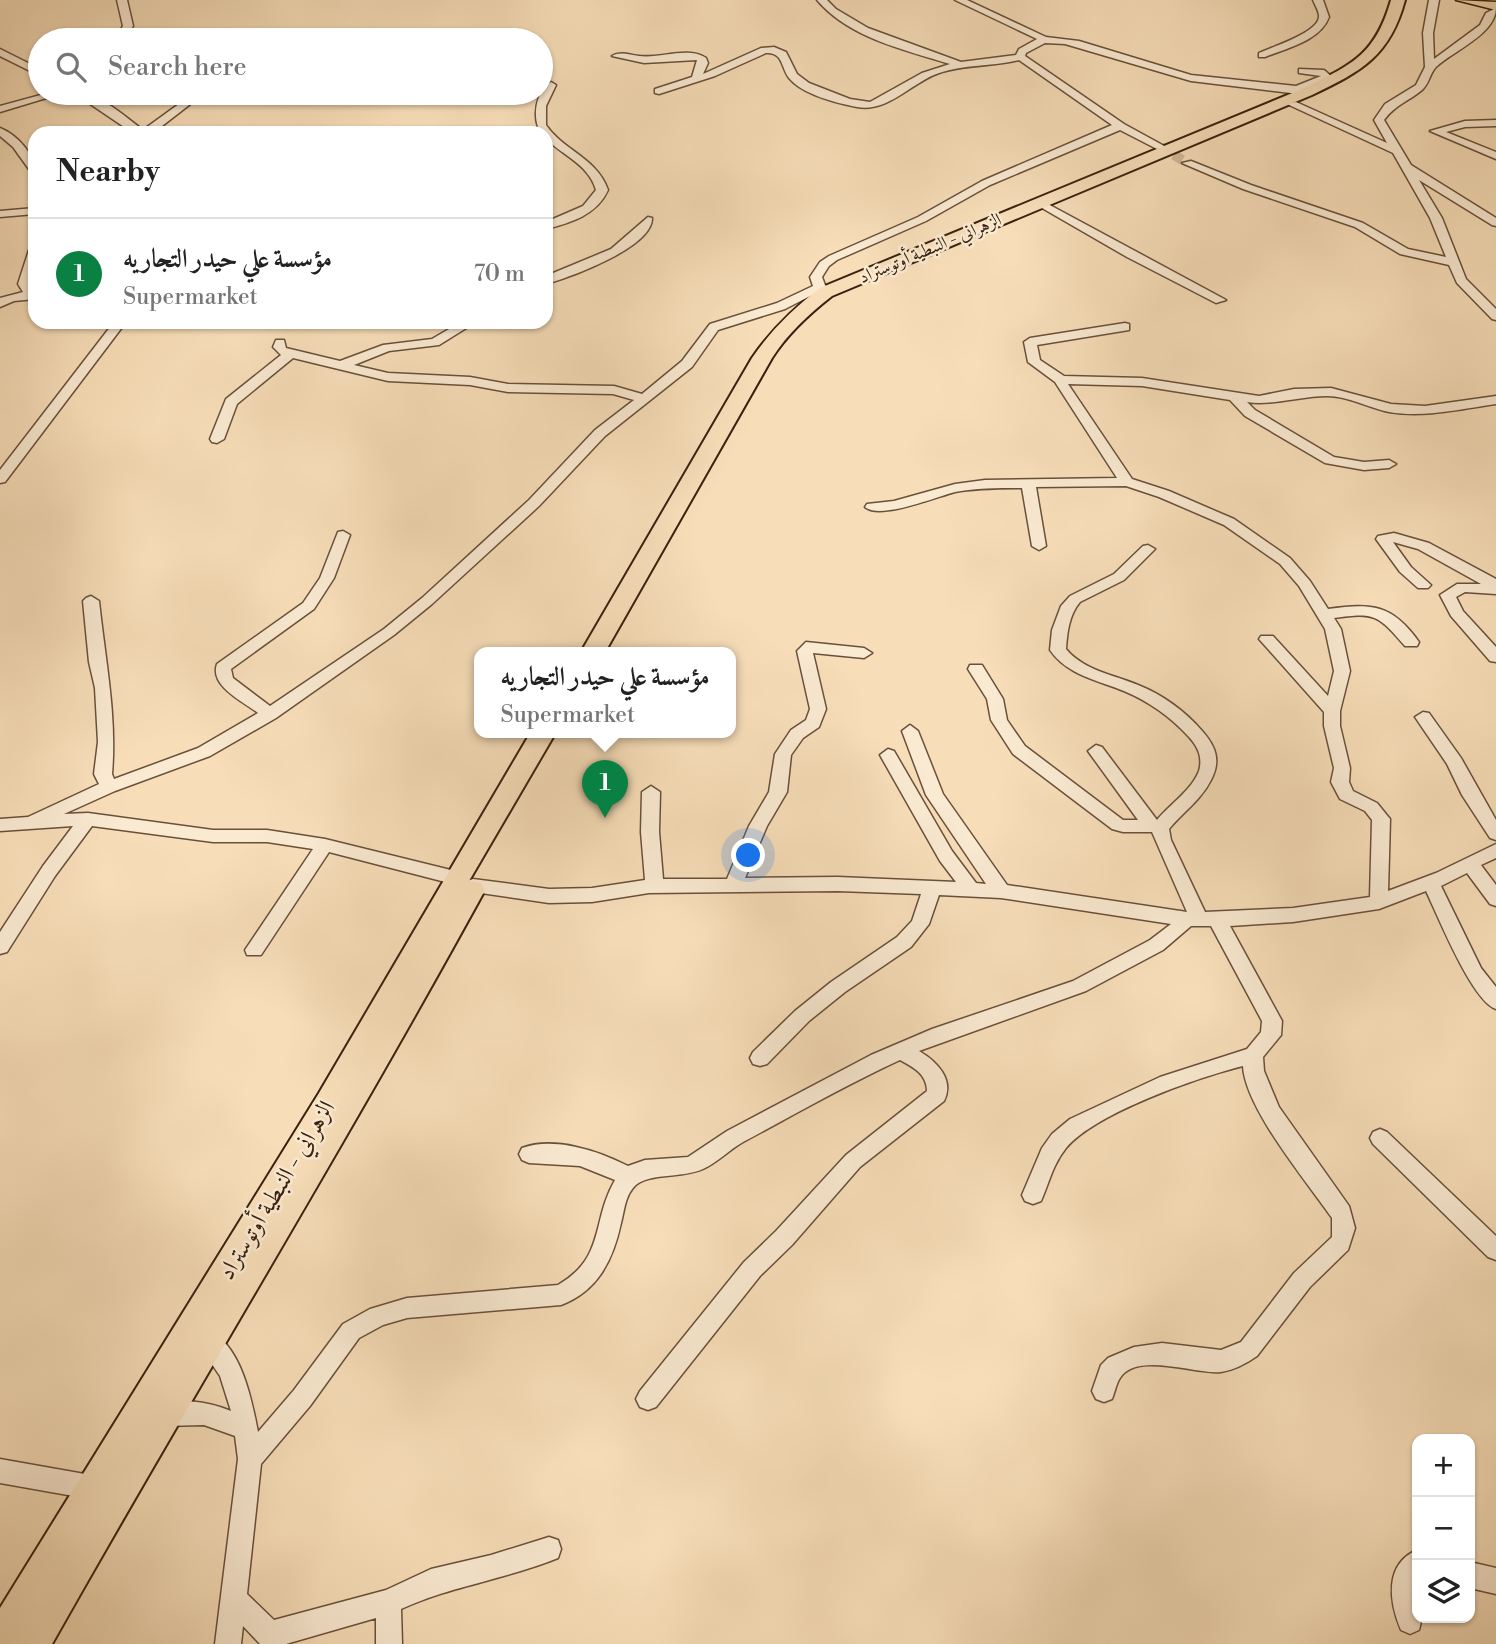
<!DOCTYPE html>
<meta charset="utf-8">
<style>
body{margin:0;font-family:"Libre Bodoni",Amiri,serif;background:#f2f2f2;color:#222}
.controls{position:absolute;right:21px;bottom:21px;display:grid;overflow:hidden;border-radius:14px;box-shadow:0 2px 5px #0004}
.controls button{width:63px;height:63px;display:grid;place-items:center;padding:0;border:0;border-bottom:2px solid #e0e0e0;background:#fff;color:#222;font:35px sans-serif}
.you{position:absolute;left:749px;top:856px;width:24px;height:24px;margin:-18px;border:5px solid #fff;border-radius:50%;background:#1a73e8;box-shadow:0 0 0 10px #1a73e833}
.badge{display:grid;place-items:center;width:46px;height:46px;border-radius:50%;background:#0b8043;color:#fff;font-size:23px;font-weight:700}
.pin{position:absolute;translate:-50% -58px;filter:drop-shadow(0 2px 4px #0008)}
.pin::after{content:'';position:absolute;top:37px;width:24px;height:21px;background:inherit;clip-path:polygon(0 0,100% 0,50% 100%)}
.popup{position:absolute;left:474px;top:647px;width:262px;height:91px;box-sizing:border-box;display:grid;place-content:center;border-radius:14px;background:#fff;filter:drop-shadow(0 2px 5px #0005);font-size:23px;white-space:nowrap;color:#767676}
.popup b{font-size:26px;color:#222}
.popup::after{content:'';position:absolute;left:50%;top:100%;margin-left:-14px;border:14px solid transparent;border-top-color:#fff}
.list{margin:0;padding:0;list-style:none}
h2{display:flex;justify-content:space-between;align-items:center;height:91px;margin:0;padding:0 28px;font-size:30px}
h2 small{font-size:23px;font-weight:400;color:#767676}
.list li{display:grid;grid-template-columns:46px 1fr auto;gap:21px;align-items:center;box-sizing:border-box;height:112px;padding:0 28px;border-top:2px solid #e0e0e0}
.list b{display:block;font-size:26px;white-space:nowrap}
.list p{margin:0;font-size:23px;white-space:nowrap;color:#767676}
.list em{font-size:23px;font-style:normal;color:#767676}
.icon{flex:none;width:38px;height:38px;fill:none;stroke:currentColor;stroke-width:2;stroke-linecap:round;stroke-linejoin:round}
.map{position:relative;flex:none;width:1496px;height:1644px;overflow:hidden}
.search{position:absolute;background:#fff;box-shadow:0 2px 5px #0004;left:28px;top:28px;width:525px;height:77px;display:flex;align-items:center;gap:18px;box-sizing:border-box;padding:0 24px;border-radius:38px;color:#767676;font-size:26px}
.panel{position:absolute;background:#fff;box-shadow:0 2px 5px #0004;left:28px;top:126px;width:525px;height:203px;border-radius:21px}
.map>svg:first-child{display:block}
</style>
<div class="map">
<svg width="1496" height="1644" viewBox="0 0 1496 1644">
<rect width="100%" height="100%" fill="#f7deb9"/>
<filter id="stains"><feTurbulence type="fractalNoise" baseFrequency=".00286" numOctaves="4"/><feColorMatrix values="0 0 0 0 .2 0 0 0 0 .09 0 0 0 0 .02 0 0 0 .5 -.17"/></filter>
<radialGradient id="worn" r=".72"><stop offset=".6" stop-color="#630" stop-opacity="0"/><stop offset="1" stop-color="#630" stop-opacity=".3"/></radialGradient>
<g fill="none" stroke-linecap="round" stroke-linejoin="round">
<polyline stroke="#d1b897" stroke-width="10" stroke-dasharray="10 5" stroke-linecap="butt" points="1161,147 1187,163"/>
<g stroke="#69503a" stroke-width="3">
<g id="minor">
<polygon points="117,0 127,0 133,26 124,40 114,40 123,26"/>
<path d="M 817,0 L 827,0 L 836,9 L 868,28 L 961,62 L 1016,55 L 1019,49 L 1037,39 L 955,0 L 967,0 L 1046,37 L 1079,41 L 1191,75 L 1296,86 L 1321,76 L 1299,73 L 1299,69 L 1324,70 L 1332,77 L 1307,89 L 1312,92 L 1307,95 L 1191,81 L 1065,44 L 1045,43 L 1026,53 L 1025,56 L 1124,124 L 1166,147 L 1157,149 L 1120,130 L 990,185 L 926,221 L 837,260 L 829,266 L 822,277 L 825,285 L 832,292 L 830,295 L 818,292 L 785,309 L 718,330 L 692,367 L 605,436 L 539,506 L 432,604 L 394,635 L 276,718 L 210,756 L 115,791 L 64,814 L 88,813 L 213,830 L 267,830 L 325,839 L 463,873 L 466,878 L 463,883 L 457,885 L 329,852 L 261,955 L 247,955 L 245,950 L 313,849 L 267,842 L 213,842 L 92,826 L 55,876 L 7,952 L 0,954 L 0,932 L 43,866 L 73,826 L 0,831 L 0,819 L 28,817 L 99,784 L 94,774 L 98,742 L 95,688 L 89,662 L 83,601 L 86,598 L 91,596 L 99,601 C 105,659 117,715 112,774 L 114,779 L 198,748 L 258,713 C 244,702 209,686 217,664 L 303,603 L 320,578 L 338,532 L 343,531 L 350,535 L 334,578 L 314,609 L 231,669 L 233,678 L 270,706 L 384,629 L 422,598 L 529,500 L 595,430 L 634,400 L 613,394 L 508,392 L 470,385 L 388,381 L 293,358 L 237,404 L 224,439 L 217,443 L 212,442 L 210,439 L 226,399 L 281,355 L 273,347 L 276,340 L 284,340 L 286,348 L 340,361 L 383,345 L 432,339 L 461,322 L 476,322 L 439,345 L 389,351 L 354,365 L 388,373 L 470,377 L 508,384 L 614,386 L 642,394 L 682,361 L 710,324 L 777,303 L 813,286 L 810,277 L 820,262 L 829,256 L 918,217 L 982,181 L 1112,125 L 1019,60 C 993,67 964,64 939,73 C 912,82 888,113 857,107 C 837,103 803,95 789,78 C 781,67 783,52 766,53 L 715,76 L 659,94 L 655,93 L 655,89 L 692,77 L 697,60 L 644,63 L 612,56 C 620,51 630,55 639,56 C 660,59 688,46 706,58 L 708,63 L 703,74 L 761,48 L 774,47 L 786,52 L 797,74 L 809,83 L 850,99 L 870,102 L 922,73 L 950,64 C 905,50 849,38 817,0 Z"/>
<path d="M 1313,0 L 1323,0 L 1329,17 C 1320,41 1287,48 1265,57 L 1259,57 L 1259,53 C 1272,47 1320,32 1319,16 C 1319,11 1315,5 1313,0 Z"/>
<path d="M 1429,0 L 1439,0 L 1433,33 L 1434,59 L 1480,25 L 1486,13 L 1496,8 C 1496,34 1453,51 1436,67 C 1430,73 1429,84 1422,90 C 1409,101 1395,105 1384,120 L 1411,165 L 1496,218 L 1496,226 L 1492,225 L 1419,180 L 1442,218 L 1466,279 L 1496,309 L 1496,320 L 1492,319 L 1457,283 L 1449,265 L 1400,254 L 1355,227 L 1243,189 L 1182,163 L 1191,161 L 1251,185 L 1363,223 L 1408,249 L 1446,257 L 1430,218 L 1393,153 L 1287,104 L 1296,102 L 1387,143 L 1374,120 L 1385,104 L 1416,85 L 1425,67 L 1423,33 Z"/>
<polygon points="0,49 40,69 40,76 0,56"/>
<path d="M 551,82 L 556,85 L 546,106 L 546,125 C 564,151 597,158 608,190 C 597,215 570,223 546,229 L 546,222 L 583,206 L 596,190 C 589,165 564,156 546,139 L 546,133 L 541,133 C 532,119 535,91 551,82 Z"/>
<polygon points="48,93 63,93 0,112 0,106"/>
<path d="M 74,93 C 99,92 124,116 143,130 L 183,101 L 174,93 L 185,93 L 192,97 L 193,102 L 153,133 L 133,133 Z"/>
<polygon points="1496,120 1496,126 1465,127 1446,132 1496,152 1496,159 1430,131 1465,121"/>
<path d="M 0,128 C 17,135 35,154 35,173 L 31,172 L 13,147 L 0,136 Z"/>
<polygon points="1046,203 1226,300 1216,303 1127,257 1042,208 1042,204"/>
<polygon points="35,208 35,214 0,217 0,211"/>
<path d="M 648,217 L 652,218 C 653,247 571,277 546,284 L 546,276 L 611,249 Z"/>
<polygon points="35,247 35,268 30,284 35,290 35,299 14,301 0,307 0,298 23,292 18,284 29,250"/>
<polygon points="114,322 126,322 5,482 0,483 0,470"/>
<path d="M 1125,323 L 1129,324 L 1129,330 L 1037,345 L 1040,360 L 1064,376 L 1142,378 L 1259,396 L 1294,389 L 1331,388 L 1391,404 L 1425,406 L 1496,396 L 1496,404 C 1461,409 1424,418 1389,412 C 1369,408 1348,396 1327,396 C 1301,396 1271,406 1247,402 L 1255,410 L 1334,457 L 1364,462 L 1389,460 L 1396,464 L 1389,468 L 1364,470 L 1325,463 L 1245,416 L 1230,400 L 1142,386 L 1068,384 L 1132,479 L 1169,491 L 1234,519 L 1290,558 L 1310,581 L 1328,609 C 1372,603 1392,604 1419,642 L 1417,646 L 1405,646 C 1378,615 1375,612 1334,618 L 1341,629 L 1350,671 L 1340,711 L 1340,726 L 1350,768 L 1349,782 L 1353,791 L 1377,803 L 1390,819 L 1388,891 L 1436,873 L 1496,844 L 1496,858 L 1481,865 L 1496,885 L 1496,906 L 1490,904 L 1467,873 L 1441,886 L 1481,968 L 1496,987 L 1496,1009 C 1472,1001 1438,916 1426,891 L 1379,909 L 1293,922 L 1230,926 L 1282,1021 L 1281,1035 L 1263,1057 L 1264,1071 L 1279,1107 L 1349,1206 L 1355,1228 L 1348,1250 L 1310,1287 L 1257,1356 C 1247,1363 1234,1370 1221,1372 C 1197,1375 1137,1351 1120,1378 C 1116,1384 1115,1392 1112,1399 L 1104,1402 L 1096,1399 L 1092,1391 L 1101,1365 L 1108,1358 L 1134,1347 L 1162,1343 L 1221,1350 L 1241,1342 L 1294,1273 L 1332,1237 L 1332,1218 C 1307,1182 1245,1108 1243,1066 C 1199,1077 1095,1113 1066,1148 C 1053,1164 1049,1183 1041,1201 L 1033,1204 L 1025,1201 L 1022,1195 L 1042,1148 L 1052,1134 L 1070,1119 L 1160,1077 L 1247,1049 L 1261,1032 L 1262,1021 L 1211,926 L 1191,926 L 1163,950 L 1086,991 L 919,1051 C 936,1061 955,1079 944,1101 L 860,1167 L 792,1245 L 760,1276 L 656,1407 L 648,1410 L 640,1407 L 636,1399 L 640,1391 L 744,1262 L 776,1231 L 846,1155 L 927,1091 C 927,1074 913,1067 900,1060 C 846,1085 795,1114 743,1142 C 729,1150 718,1162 703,1169 C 682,1179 645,1172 633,1188 C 625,1197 624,1212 621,1223 C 613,1260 598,1291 561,1305 L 407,1318 L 383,1325 L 359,1338 L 310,1406 L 261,1464 L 247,1594 L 274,1620 L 386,1590 L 431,1569 L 491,1555 L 549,1537 L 558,1540 L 561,1549 L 558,1558 C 507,1579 451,1586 401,1609 L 402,1644 L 376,1644 L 376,1618 L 286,1644 L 260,1644 L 243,1626 L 241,1644 L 215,1644 L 238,1459 L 235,1436 L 204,1425 L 162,1426 L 154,1423 L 150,1415 L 154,1407 C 178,1397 207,1401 231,1411 L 220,1376 L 196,1341 L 199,1334 L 207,1330 C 241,1343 252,1401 258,1432 L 294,1390 L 343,1324 L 370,1309 L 407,1298 L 558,1285 C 606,1257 591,1222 615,1180 L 580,1166 L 529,1163 L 522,1160 L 519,1154 L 522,1148 C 554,1136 599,1151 628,1166 L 645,1160 L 688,1157 L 727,1131 L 871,1055 L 932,1029 L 1073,981 L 1150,940 L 1171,924 L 1001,898 L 939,895 L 929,924 L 911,947 L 845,992 L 809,1021 L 767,1064 L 760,1066 L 753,1064 L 750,1058 L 753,1052 L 795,1011 L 831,982 L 897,937 L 912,921 L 921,894 L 838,891 L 649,893 L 592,902 L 549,903 L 467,891 L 464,886 L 467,881 L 473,879 L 549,889 L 592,888 L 645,880 L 641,832 L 642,792 L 651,786 L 660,792 L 659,832 L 663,879 L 727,879 L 749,826 L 769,792 L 775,754 L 791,730 L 806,720 L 810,709 L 797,651 L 806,642 L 864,648 L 872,653 L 864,658 L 813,653 L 826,709 L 819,727 L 803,738 L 791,755 L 787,792 L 767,826 L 745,878 L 838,877 L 956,882 L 940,861 L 880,755 L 888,749 L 894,751 L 952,851 L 976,883 L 986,884 L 926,795 L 902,731 L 910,725 L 918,731 L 943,794 L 1007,885 L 1187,912 L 1152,832 L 1123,832 L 1112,829 L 1013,754 L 991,720 L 987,699 L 968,669 L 970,665 L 982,665 L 1003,699 L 1007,720 L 1025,746 L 1123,820 L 1138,820 L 1088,751 L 1096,745 L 1102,747 L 1157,820 C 1171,803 1191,791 1199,771 C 1203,757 1198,747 1189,737 C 1171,717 1148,701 1124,691 C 1097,680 1067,675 1050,650 L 1052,630 L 1061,606 L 1070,596 L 1114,574 L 1143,546 L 1148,545 L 1155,549 L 1124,580 L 1080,602 C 1069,615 1067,633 1066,649 C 1083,670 1114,675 1138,685 C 1163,695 1185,711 1203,732 C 1216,747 1221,761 1211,780 C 1201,800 1183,812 1169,829 L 1171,840 L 1205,912 L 1293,908 L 1370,897 L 1372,820 L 1365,811 L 1340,799 L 1331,782 L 1334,768 L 1324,726 L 1324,712 L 1259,639 L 1261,636 L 1273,636 L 1328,696 L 1334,671 L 1325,629 L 1299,586 L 1280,564 L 1224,525 L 1159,497 L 1126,486 L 1036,487 L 1046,546 L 1039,550 L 1032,546 L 1022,488 C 1000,488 977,488 955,492 C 936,497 880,520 865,507 L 867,504 L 894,501 L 955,484 L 985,480 L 1117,478 L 1055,382 L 1028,362 L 1024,342 L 1030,338 Z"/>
<polygon points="1394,533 1429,543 1496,579 1496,594 1465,592 1456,597 1463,611 1496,647 1496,662 1490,661 1451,616 1440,595 1457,584 1481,584 1418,549 1393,542 1411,567 1431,585 1428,588 1418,588 1400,572 1376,539 1378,536"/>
<polygon points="1423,712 1429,713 1461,758 1496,820 1496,840 1490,838 1462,795 1447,764 1415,717"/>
<polygon points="1380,1129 1387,1132 1496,1236 1496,1260 1488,1257 1373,1144 1370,1138 1373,1132"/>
<polygon points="0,1459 96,1476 105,1480 108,1488 105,1496 96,1500 0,1483"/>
<path d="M 1417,1550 L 1417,1618 L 1422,1618 L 1419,1630 L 1410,1634 L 1401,1630 C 1389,1602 1384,1564 1417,1550 Z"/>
<polygon points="1470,1562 1496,1568 1496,1594 1470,1588"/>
</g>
</g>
<g stroke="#3a210f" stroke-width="3">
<polygon id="major" points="1456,0 1496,2 1496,10"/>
</g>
<g stroke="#3a210f" stroke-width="4">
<g id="highway">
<path d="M 1391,0 L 1405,0 C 1390,56 1362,71 1312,95 L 832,296 C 809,314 788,333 772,358 L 605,652 L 581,652 L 752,358 C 771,330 793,309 820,288 L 1302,89 C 1351,65 1375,56 1391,0 Z"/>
<path d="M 531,732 L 556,732 L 469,881 L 481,883 L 485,890 C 346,1144 194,1392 52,1644 L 0,1644 L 0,1608 L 319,1093 Z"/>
</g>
</g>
<use href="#minor" fill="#faead2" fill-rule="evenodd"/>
<use href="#major" fill="#f7deb9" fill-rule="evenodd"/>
<use href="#highway" fill="#f7deb9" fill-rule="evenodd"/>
</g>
<g text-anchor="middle" stroke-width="5" stroke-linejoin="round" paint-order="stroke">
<g font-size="18" fill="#3a210f" stroke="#faead2">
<text transform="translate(930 248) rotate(-23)" y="6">الزهراني - النبطية أوتوستراد</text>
</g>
<g font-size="24" fill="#3a210f" stroke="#faead2">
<text transform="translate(276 1190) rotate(-59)" y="8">الزهراني - النبطية أوتوستراد</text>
</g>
</g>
<rect width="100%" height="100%" filter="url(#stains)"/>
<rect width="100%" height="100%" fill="url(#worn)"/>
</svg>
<div class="controls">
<button>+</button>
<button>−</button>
<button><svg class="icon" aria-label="layers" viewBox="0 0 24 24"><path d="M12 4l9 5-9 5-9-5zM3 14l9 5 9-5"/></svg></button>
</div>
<div class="you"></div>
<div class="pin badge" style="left:605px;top:818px">1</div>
<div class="popup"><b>مؤسسة علي حيدر التجاريه</b>Supermarket</div>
<div class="search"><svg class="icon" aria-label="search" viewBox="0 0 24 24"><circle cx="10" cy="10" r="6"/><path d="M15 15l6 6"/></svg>Search here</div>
<section class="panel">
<h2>Nearby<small></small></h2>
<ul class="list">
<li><span class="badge">1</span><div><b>مؤسسة علي حيدر التجاريه</b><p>Supermarket</p></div><em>70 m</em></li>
</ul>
</section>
</div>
